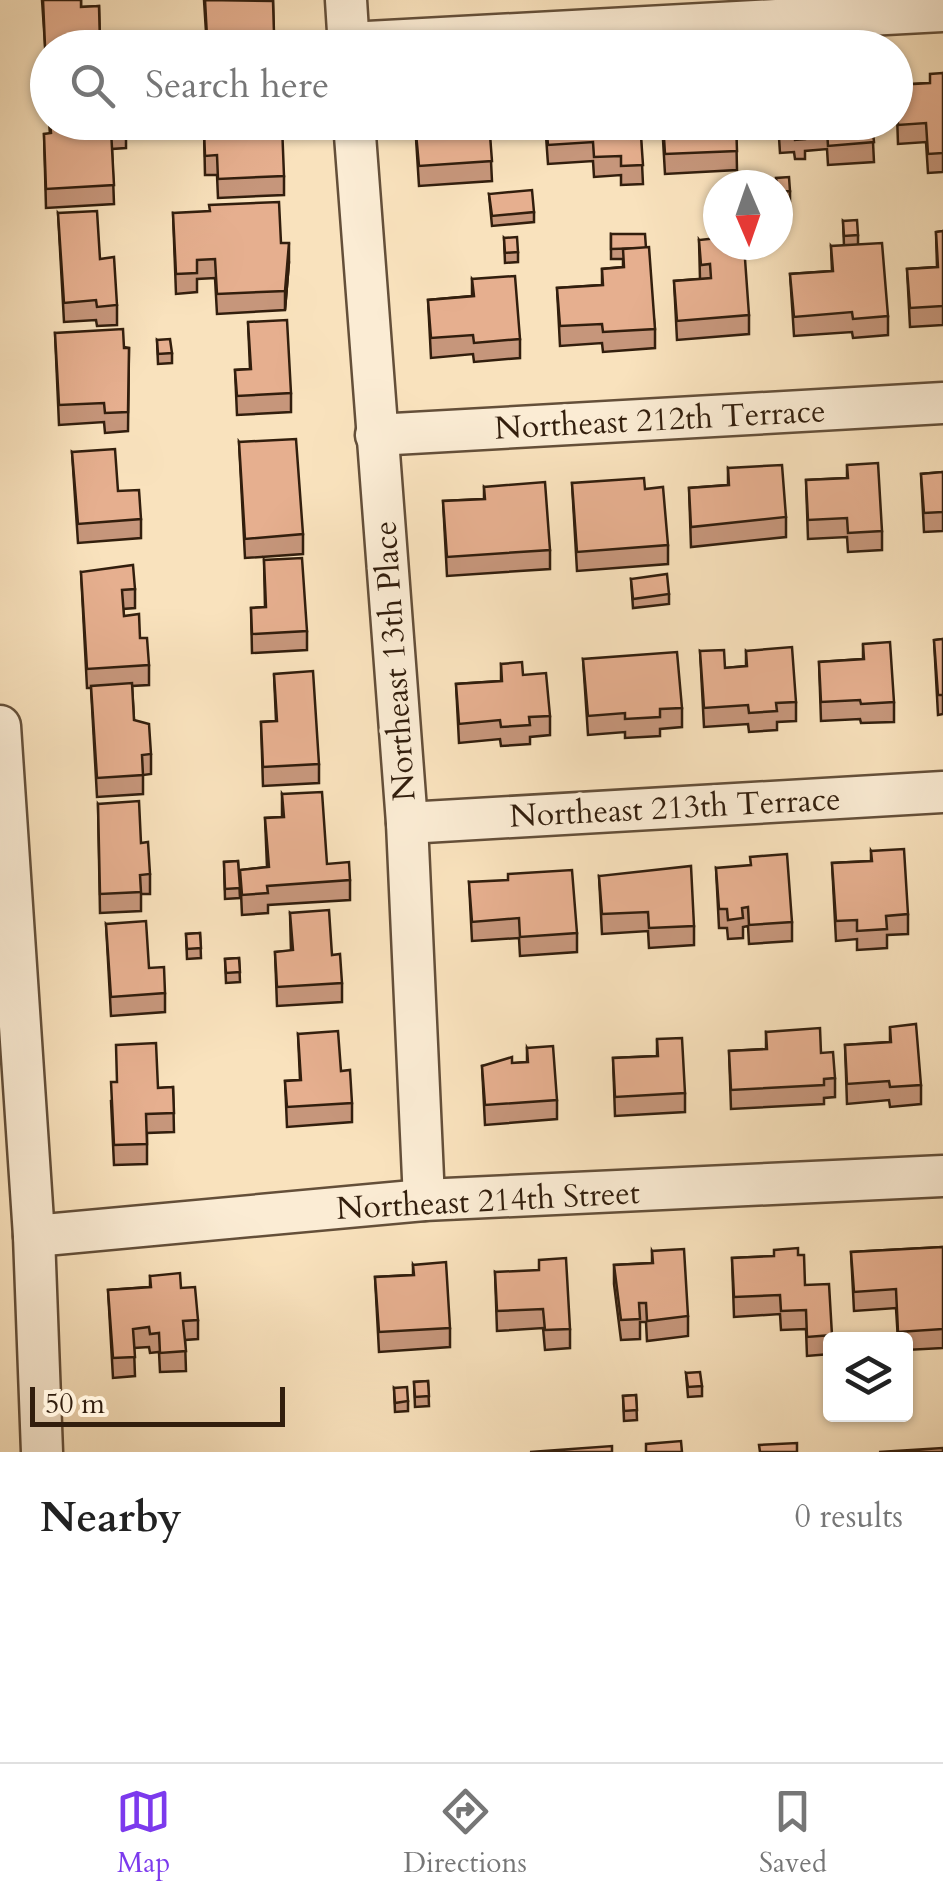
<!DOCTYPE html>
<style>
body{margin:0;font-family:Cardo,serif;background:#f6f6f6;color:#222}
.controls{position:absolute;right:30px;bottom:30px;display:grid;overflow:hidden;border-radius:10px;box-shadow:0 2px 8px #0004}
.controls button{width:90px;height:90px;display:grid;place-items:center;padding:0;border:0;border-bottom:2px solid #e0e0e0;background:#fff;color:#222;font:50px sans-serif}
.compass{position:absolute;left:703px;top:170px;width:90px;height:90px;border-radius:50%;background:#fff;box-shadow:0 2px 8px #0004;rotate:178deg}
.scale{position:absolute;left:30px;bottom:25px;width:255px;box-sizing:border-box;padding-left:10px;border:5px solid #321e0d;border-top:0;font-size:28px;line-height:35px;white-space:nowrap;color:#321e0d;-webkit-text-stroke:8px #fbecd4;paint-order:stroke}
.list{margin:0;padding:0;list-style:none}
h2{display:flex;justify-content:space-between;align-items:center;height:130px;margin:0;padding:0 40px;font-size:42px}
h2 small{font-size:32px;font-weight:400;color:#767676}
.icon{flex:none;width:55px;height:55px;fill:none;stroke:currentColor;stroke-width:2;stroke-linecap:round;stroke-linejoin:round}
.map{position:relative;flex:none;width:943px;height:1452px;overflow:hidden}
.search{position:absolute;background:#fff;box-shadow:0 2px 8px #0004;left:30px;right:30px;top:30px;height:110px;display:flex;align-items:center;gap:25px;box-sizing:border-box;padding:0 35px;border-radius:55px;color:#767676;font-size:38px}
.sheet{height:310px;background:#fff}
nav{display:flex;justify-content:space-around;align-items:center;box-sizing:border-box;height:140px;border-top:2px solid #e0e0e0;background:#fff;font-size:28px;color:#767676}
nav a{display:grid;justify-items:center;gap:5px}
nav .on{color:#7c3aed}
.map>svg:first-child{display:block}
</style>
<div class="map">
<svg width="943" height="1452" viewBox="0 0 943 1452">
<rect width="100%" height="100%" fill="#f9e2bd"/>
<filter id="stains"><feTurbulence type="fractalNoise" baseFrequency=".002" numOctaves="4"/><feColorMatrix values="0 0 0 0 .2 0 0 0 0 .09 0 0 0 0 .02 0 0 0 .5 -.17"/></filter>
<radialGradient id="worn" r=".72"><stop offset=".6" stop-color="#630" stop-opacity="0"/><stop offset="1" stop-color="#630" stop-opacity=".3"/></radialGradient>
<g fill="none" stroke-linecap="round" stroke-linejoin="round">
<g stroke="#644f39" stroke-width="45">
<g id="minor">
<polyline points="346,0 349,48"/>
<polyline points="349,43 943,11"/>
<polyline points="354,122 407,823 424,1200"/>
<polyline points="376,435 943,403"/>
<polyline points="0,726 34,1236 42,1452"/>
<polyline points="407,823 943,792"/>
<polyline points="34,1236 424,1200 943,1176"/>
</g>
</g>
<use href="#minor" stroke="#fbecd4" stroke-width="40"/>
</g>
<g fill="#c6967b" stroke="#321e0d" stroke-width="2.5">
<polygon points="42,0 81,0 81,7 99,6 100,48 48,48 48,88"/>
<polygon points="204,0 273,1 274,48 207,48"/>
<polygon points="943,73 943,172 928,173 926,142 898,144 896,85 930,83"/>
<polygon points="49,122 126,122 126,148 112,149 114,204 46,208 44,134 50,134"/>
<polygon points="233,122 274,122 284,176 284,195 218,198 217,175 205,175 204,130 234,129"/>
<polygon points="415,122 489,122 492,181 419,186"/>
<polygon points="545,122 640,122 643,184 621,185 621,175 594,177 593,161 548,164"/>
<polygon points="662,122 736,122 737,170 665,174"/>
<polygon points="778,122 872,122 874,162 828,165 827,149 805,151 805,159 795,159 794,152 780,153"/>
<polygon points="778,185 790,191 790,201 778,202"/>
<polygon points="489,194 534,212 534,222 492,226"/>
<polygon points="58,213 100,259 117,305 117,325 97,326 96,320 64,322"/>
<polygon points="173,213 281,243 289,262 285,310 217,314 215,278 197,279 197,292 176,294"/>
<polygon points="843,221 858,235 858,245 844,246"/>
<polygon points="943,231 943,325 910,327 907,269 937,267 936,232"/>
<polygon points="611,234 646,248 655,329 655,348 603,352 602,343 560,346 557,288 602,285 602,269 623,267 623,259 611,259"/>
<polygon points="504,238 518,252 518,262 505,263"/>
<polygon points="699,240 749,315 749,334 677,340 674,281 700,279"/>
<polygon points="831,246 888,316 888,335 853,338 852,332 794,336 790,274 832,271"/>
<polygon points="472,279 520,339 520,358 474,362 473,354 431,358 428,300 472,296"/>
<polygon points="248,322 291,393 291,412 237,415 235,370 250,369"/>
<polygon points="55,333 129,348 128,431 105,433 104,422 59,425"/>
<polygon points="157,340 172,353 172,363 158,364"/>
<polygon points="239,442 303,534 303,554 245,558"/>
<polygon points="72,452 118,491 141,519 141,538 78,543"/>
<polygon points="847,465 882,531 882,550 848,552 847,537 808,539 806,480 847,478"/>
<polygon points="728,468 786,517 786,537 691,547 689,488 728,485"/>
<polygon points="943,472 943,531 924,532 921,474"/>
<polygon points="572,483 645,489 668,545 668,564 577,571"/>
<polygon points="484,487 550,550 550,569 447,576 443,501 484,499"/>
<polygon points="264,560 307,631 307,650 252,653 251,608 265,607"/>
<polygon points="81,572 135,589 135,608 123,609 124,616 140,638 149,665 149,685 132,686 134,720 151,754 151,774 143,775 143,794 97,797 91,688 87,688"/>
<polygon points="631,579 669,594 669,604 633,608"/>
<polygon points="943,639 943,714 938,715 934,640"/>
<polygon points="863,644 894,702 894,722 861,723 860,719 821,721 819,662 863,659"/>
<polygon points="700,651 725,668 746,666 746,651 796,702 796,721 777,722 777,730 749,732 748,724 704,727"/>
<polygon points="583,659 682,708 682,727 660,729 660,736 625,738 625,732 588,735"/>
<polygon points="501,664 523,675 550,716 550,735 530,737 530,744 501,746 500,739 459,743 456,684 501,681"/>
<polygon points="274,674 319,764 319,783 263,786 261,722 276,721"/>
<polygon points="282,794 327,864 350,880 350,900 268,905 268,913 242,915 240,870 267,867 265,818 282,817"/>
<polygon points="98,804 150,874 150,894 141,894 141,911 100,913"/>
<polygon points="871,851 908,914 908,934 887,935 887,948 857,950 857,939 836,941 832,863 871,861"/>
<polygon points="238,861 240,898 225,899 224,862"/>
<polygon points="716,868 792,922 792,941 749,944 748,926 743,927 743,938 728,939 727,928 719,928"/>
<polygon points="599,876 694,926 694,945 649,948 648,931 602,934"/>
<polygon points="469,882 577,933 577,952 520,956 519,938 472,941"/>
<polygon points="290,913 332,955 342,983 342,1002 277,1006 275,952 291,951"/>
<polygon points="106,924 149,968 165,993 165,1012 111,1016"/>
<polygon points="200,933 201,958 187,959 186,934"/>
<polygon points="239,958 240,982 226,983 225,959"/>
<polygon points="890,1027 921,1085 921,1104 890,1107 889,1100 847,1104 845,1045 890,1042"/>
<polygon points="766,1032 821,1053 835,1078 835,1097 824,1098 824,1104 731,1109 729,1051 766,1049"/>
<polygon points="298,1034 341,1071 352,1103 352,1122 287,1127 285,1081 300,1080"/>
<polygon points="657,1039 685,1093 685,1112 615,1116 613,1058 657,1056"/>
<polygon points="527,1048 557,1100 557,1119 485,1125 482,1066 527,1062"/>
<polygon points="173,1087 174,1132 147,1133 147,1164 114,1165 111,1101 158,1088"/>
<polygon points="943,1247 943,1348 906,1350 906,1340 898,1340 896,1308 854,1311 851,1252"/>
<polygon points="652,1251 688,1316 688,1336 647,1341 646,1322 640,1322 640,1339 621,1340 614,1284 614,1265 652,1263"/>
<polygon points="798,1255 805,1285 832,1335 830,1354 807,1356 806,1329 781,1330 780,1314 734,1317 732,1258"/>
<polygon points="413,1265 450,1328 450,1347 379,1352 375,1277 413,1275"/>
<polygon points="495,1272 570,1329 570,1348 545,1350 543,1328 497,1331"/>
<polygon points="150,1276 181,1288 198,1320 198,1339 185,1340 186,1371 160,1372 159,1352 150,1353 149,1347 134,1348 135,1376 113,1378 108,1290 150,1287"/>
<polygon points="686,1373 702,1386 702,1396 688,1397"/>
<polygon points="428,1381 429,1406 415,1407 414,1382"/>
<polygon points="394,1388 408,1401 408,1411 395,1412"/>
<polygon points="636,1395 637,1420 624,1421 623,1396"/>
</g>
<polygon fill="#a17a64" stroke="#321e0d" stroke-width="2.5" points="289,243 289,262 285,310 285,291"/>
<g fill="#e6af8f" stroke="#321e0d" stroke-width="2.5">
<polygon points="43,0 81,0 81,7 99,6 100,43 83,43 83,48 48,48 46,69"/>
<polygon points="205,0 273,1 274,33 207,37"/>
<polygon points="943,73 943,153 928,154 926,123 898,125 896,85 930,83 930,74"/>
<polygon points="50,122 126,122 126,129 111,130 114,185 46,189 44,134 51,133"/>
<polygon points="234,122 274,122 274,126 282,125 284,176 218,179 217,155 205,156 204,130 234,129"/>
<polygon points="415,122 489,122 492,161 419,166"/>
<polygon points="546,122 640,122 643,165 621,166 621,156 594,157 593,142 548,145"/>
<polygon points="663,122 736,122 737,151 665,154"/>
<polygon points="779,122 872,122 874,142 828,146 827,129 805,131 805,139 795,140 794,132 780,133"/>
<polygon points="789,177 790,191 778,192 776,178"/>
<polygon points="532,190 534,212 492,216 489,194"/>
<polygon points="279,202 281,243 289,243 285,291 217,294 215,259 197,260 197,273 176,274 173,213 210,211 209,205"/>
<polygon points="97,211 100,259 114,257 117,305 97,307 96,300 64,303 58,213"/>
<polygon points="857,220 858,235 844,236 843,221"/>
<polygon points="943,231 943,306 910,308 907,269 938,267 936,232"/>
<polygon points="611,234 645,234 646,248 611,249"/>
<polygon points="517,237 518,252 505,253 504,238"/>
<polygon points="718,238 718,245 744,245 749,315 677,321 674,281 711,278 710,264 701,265 699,240"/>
<polygon points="882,243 888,316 853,319 852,312 794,317 790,274 833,271 831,246"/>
<polygon points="649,247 655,329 603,332 602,324 560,326 557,288 603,285 602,269 624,267 623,249"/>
<polygon points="515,276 520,339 474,343 473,335 431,338 428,300 474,296 472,279"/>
<polygon points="287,320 291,393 237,396 235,370 251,369 248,322"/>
<polygon points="123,329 124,348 129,348 128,412 105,413 104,403 59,405 55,333"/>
<polygon points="170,339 172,353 158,354 157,340"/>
<polygon points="296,439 303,534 245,539 239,442"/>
<polygon points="115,449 118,491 139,490 141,519 78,524 72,452"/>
<polygon points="878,463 882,531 848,533 847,518 808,520 806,480 848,478 847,465"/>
<polygon points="782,465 786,517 691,527 689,488 729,485 728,468"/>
<polygon points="943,472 943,512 924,513 921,474"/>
<polygon points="644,478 645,489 663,487 668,545 577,552 572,483"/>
<polygon points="545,482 550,550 447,557 443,501 485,499 484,487"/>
<polygon points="302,558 307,631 252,634 251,608 266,607 264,560"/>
<polygon points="133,565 135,589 122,590 124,616 139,614 140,638 147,638 149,665 87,669 81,572"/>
<polygon points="667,574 669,594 633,599 631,579"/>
<polygon points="943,639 943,695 938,695 934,640"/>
<polygon points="890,642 894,702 861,704 860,700 821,702 819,662 864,659 863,644"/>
<polygon points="792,647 796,702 776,703 777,711 749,713 748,705 704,708 700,651 724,650 725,668 747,666 746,651"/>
<polygon points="677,652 682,708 660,709 660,717 625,719 625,713 588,716 583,659"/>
<polygon points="522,662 523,675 546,673 550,716 529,717 530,725 501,727 500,720 459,724 456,684 502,681 501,664"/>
<polygon points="313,671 319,764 263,767 261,722 277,721 274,674"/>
<polygon points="132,683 134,720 149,724 151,754 142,755 143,775 97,778 91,686"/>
<polygon points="322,792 327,864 349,862 350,880 267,886 268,893 242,895 240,870 269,867 265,818 284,817 282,794"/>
<polygon points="139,801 141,843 148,842 150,874 140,875 141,892 100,894 98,804"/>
<polygon points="904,849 908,914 886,916 887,929 857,931 857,920 836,921 832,863 872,861 871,851"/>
<polygon points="787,854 792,922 749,925 748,907 742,908 743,918 728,920 727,909 719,909 716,868 751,865 750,857"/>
<polygon points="238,861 240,888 225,889 224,862"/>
<polygon points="691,866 694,926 649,928 648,912 602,914 599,876"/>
<polygon points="572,870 577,933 520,937 519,918 472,922 469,882 508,880 508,874"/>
<polygon points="329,910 332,955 340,954 342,983 277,987 275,952 293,950 290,913"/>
<polygon points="146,921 149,968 164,967 165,993 111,997 106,924"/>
<polygon points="200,933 201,948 187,949 186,934"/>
<polygon points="239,958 240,972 226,973 225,959"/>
<polygon points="916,1024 921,1085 890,1087 889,1081 847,1084 845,1045 891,1042 890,1027"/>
<polygon points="820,1028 821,1053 833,1052 835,1078 824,1079 824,1085 731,1090 729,1051 767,1049 766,1032"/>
<polygon points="338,1031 341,1071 350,1070 352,1103 287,1107 285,1081 301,1080 298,1034"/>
<polygon points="682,1038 685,1093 615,1097 613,1058 658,1056 657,1039"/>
<polygon points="156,1043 158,1088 173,1087 174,1113 146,1114 147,1144 114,1145 111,1082 117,1082 116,1045"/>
<polygon points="553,1046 557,1100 485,1105 482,1066 512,1057 512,1063 528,1062 527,1048"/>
<polygon points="943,1247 943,1329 898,1332 896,1289 854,1292 851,1252"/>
<polygon points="798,1248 798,1255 804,1255 805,1285 829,1284 832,1335 807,1337 806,1310 781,1311 780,1295 734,1297 732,1258 774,1256 774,1250"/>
<polygon points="684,1249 688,1316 647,1321 646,1303 639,1303 640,1319 621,1320 614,1265 653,1263 652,1251"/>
<polygon points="566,1258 570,1329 545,1330 543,1309 497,1311 495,1272 539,1270 539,1260"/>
<polygon points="446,1262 450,1328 379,1332 375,1277 414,1275 413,1265"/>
<polygon points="180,1273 181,1288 195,1287 198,1320 183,1321 186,1351 160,1353 159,1333 150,1334 149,1327 133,1329 135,1357 113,1358 108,1290 151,1287 150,1276"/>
<polygon points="700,1372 702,1386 688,1387 686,1373"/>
<polygon points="428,1381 429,1396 415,1397 414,1382"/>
<polygon points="407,1387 408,1401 395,1403 394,1388"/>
<polygon points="636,1395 637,1410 624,1411 623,1396"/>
<polygon points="681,1441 682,1452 646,1452 646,1444"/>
<polygon points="797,1443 797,1452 760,1452 759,1445"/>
<polygon points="612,1446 612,1452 530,1452"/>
<polygon points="943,1448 943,1452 879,1452"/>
</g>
<g text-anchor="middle" stroke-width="10" stroke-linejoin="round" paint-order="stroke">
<g font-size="32" fill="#321e0d" stroke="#fbecd4">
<text transform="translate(660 419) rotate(-3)" y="11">Northeast 212th Terrace</text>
<text transform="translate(394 661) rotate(-94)" y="11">Northeast 13th Place</text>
<text transform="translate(675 807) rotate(-3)" y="11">Northeast 213th Terrace</text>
<text transform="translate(488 1200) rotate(-3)" y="11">Northeast 214th Street</text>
</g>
</g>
<rect width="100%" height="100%" filter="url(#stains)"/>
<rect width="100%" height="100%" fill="url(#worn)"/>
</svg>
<div class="controls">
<button><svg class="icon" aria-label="layers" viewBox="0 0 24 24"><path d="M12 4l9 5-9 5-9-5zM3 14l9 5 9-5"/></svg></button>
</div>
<svg class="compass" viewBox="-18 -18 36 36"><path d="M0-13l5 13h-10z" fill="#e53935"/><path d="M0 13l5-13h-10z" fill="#767676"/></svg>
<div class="scale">50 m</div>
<div class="search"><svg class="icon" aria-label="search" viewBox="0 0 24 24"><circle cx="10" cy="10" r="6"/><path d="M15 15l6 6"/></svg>Search here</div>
</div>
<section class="sheet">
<h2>Nearby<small>0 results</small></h2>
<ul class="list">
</ul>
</section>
<nav>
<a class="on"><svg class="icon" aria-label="map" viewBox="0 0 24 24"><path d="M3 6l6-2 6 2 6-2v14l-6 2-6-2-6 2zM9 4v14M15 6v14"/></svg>Map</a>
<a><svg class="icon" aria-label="directions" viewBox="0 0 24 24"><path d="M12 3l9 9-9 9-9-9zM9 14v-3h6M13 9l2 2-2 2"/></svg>Directions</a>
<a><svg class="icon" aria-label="saved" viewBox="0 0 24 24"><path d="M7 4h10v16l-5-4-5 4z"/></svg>Saved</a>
</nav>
